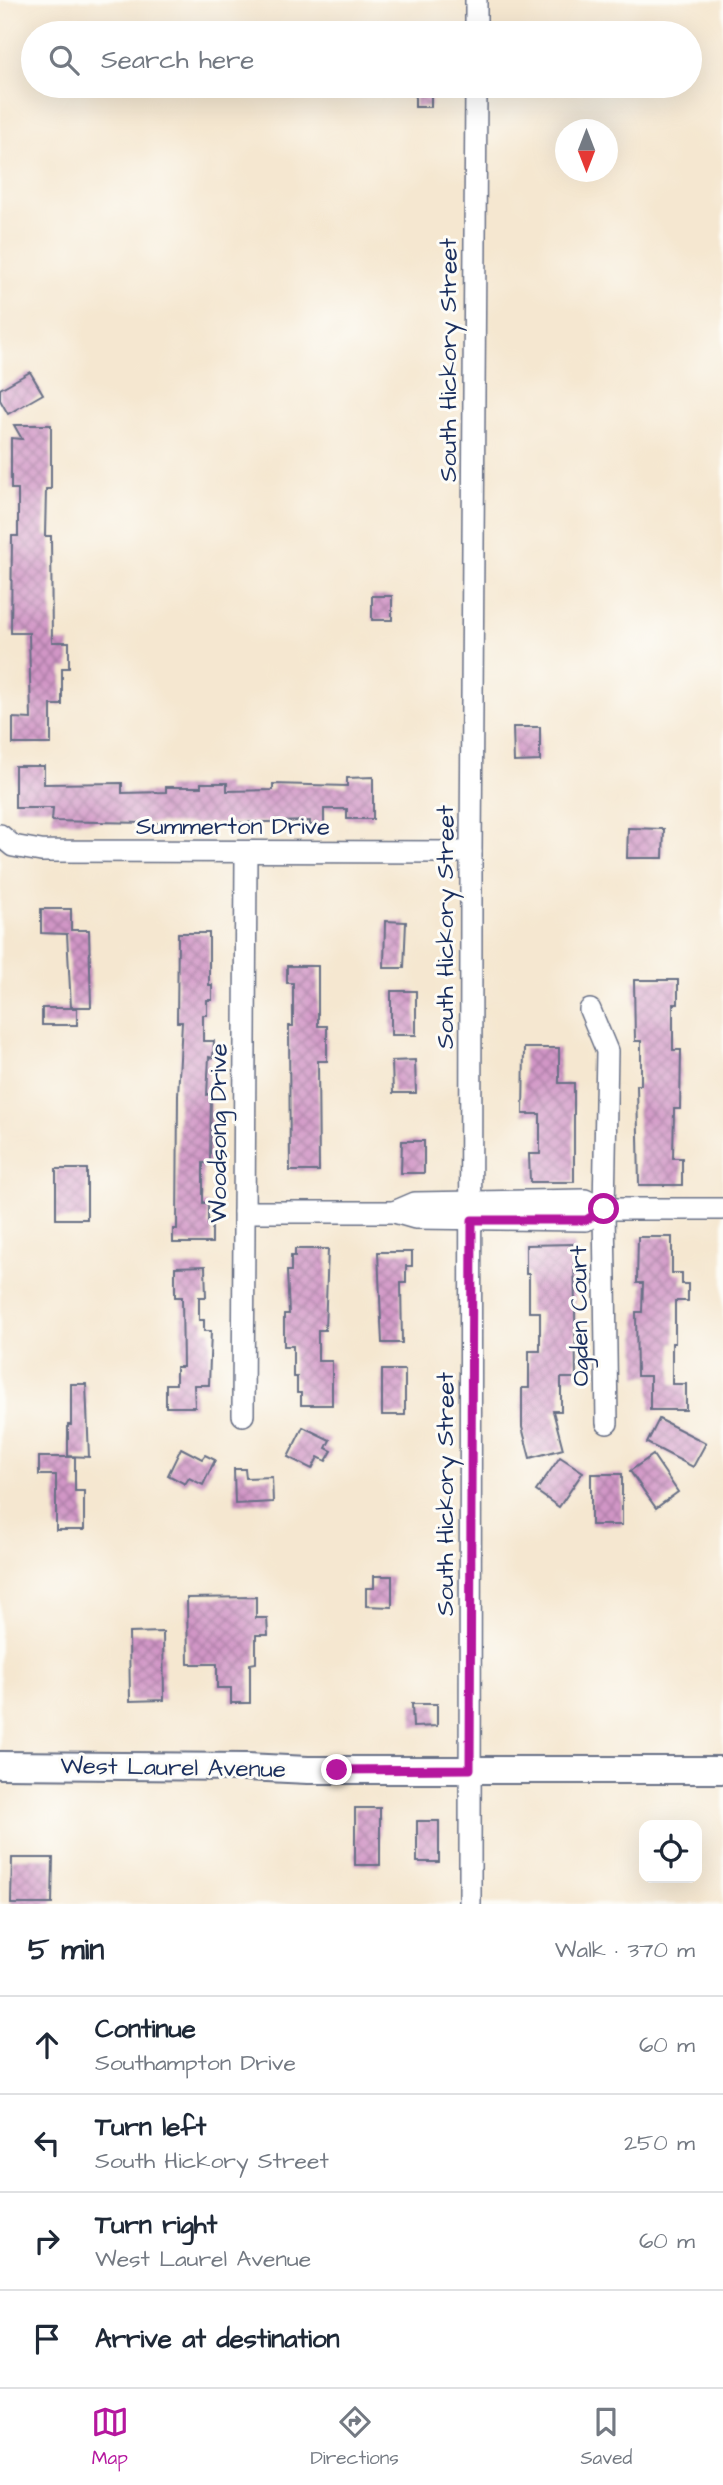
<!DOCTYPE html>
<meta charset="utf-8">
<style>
body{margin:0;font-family:"Architects Daughter",sans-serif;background:#f6f6f7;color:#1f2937}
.controls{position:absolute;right:21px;bottom:21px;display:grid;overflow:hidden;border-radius:14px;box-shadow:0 7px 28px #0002}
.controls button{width:63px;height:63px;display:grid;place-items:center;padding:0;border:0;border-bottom:2px solid #e0e1e3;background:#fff;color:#1f2937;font:35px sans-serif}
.compass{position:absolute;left:555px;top:119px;width:63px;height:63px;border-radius:50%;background:#fff;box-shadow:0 7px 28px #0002;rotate:180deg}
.stop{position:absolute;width:21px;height:21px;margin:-16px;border:5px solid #b5179e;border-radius:50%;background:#fff}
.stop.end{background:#b5179e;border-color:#fff;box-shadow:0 2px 7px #0008}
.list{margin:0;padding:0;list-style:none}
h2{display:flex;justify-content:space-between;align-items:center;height:91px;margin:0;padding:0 28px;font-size:30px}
h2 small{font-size:23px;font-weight:400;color:#747a83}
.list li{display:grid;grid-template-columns:46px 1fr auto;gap:21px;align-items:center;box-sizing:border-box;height:98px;padding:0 28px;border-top:2px solid #e0e1e3}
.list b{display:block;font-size:26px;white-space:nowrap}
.list p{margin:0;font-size:23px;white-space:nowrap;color:#747a83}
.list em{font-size:23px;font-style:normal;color:#747a83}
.icon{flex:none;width:38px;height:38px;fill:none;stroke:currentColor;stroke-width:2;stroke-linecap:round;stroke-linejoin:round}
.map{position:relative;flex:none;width:723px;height:1904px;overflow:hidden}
.search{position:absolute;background:#fff;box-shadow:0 7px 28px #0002;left:21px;right:21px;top:21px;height:77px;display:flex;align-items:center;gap:18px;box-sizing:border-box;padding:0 24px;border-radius:38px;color:#747a83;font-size:26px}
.sheet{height:483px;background:#fff}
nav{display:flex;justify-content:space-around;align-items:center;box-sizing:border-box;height:98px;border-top:2px solid #e0e1e3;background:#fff;font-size:19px;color:#747a83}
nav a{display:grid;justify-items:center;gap:4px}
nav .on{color:#b5179e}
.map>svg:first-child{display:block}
</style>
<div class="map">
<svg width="723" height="1904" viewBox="0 0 723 1904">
<defs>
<pattern id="building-cross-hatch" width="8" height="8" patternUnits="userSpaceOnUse" patternTransform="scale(1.75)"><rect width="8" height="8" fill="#d196c6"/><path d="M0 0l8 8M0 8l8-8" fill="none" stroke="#a97ba4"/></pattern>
</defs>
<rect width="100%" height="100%" fill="#fdfcf7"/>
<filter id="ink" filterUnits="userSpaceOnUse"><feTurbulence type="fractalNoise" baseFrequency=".0143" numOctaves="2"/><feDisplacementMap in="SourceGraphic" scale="14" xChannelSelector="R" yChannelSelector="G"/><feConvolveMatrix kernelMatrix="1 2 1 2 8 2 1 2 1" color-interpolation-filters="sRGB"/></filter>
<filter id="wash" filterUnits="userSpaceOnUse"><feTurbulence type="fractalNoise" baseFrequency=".00686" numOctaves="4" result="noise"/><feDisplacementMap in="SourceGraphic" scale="28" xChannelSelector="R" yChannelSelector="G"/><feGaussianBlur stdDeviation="1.57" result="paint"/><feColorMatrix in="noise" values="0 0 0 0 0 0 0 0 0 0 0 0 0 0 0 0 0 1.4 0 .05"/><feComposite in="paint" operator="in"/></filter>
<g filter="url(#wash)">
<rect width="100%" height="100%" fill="#f5e7d0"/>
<g id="blocks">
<g fill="url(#building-cross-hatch)">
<rect x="415" y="86" width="16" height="21"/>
<polygon points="30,372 43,394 8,414 0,400 0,389"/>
<polygon points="14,425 51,425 51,489 46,489 45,536 51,536 52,642 69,642 69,668 62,668 62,705 51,705 51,744 13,744 13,718 31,719 29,633 11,633 12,536 18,536 18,489 11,489 11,438 22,439"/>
<rect x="372" y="596" width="20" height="24"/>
<polygon points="513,727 540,727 540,761 514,762"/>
<polygon points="15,766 44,766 44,784 122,783 122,793 166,792 166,787 201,787 201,783 227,783 227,791 273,790 273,784 347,786 347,778 373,777 373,819 347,819 347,809 324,809 324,825 310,825 310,821 191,824 52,821 53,808 15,808"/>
<polygon points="628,828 664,829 663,858 627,858"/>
<polygon points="41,909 71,909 71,930 89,930 91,1007 71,1007 67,934 41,933"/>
<polygon points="385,921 406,922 404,968 384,968"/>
<polygon points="178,933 209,933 209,985 212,985 212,1000 207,1000 207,1015 203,1015 203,1041 214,1041 213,1058 209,1057 207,1095 211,1094 210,1163 203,1163 203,1203 208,1203 208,1225 212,1225 212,1243 173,1243 173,1229 177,1229 178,1095 182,1022 177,1022"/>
<polygon points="287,966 318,966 318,1026 327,1026 327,1061 318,1061 319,1171 290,1171 289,1026 293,1026 293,983 287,983"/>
<polygon points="634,980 678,980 678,1004 673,1004 673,1050 681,1050 680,1109 674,1109 673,1158 682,1158 682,1185 639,1185 637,1085 641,1085 641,1041 635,1041"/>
<rect x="391" y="991" width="25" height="44"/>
<rect x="42" y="1008" width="35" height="17"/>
<polygon points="524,1048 559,1048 559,1083 574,1083 574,1182 530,1182 529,1154 540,1154 540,1114 523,1114"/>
<polygon points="415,1060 416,1093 393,1093 392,1061"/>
<polygon points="402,1141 424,1141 424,1173 401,1173"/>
<rect x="56" y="1169" width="31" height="50"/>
<polygon points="638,1237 672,1237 672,1273 682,1273 682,1284 688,1284 688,1301 675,1301 675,1343 672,1343 672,1384 686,1384 686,1410 650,1410 650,1376 637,1376 636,1312 642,1312 643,1283 637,1283"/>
<polygon points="574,1244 576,1378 561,1378 561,1411 553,1411 563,1449 530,1458 522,1427 522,1388 529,1388 529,1351 540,1351 540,1312 529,1312 529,1274 526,1274 526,1245"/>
<polygon points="295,1249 328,1249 325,1330 318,1330 318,1361 332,1361 332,1405 301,1405 301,1393 297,1393 297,1377 293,1377 293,1346 284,1346 284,1314 289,1314 287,1271 291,1271 291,1256 295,1256"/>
<polygon points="378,1252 412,1252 412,1266 406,1266 406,1283 401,1283 402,1343 382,1343"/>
<polygon points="205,1266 206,1297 199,1297 199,1320 204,1320 204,1331 211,1331 209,1385 194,1385 195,1407 166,1407 166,1384 176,1384 176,1367 183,1367 182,1297 175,1297 175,1267"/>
<rect x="382" y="1370" width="23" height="45"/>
<polygon points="71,1384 86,1384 89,1457 68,1456 68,1425 71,1425"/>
<polygon points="659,1419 706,1443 693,1467 647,1443"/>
<polygon points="303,1427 330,1440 326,1448 332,1451 326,1461 318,1457 312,1469 288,1457"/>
<polygon points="181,1448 202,1459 205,1455 215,1460 203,1485 189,1478 185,1484 168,1475"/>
<polygon points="653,1455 678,1492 656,1508 630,1471"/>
<polygon points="39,1457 75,1457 75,1491 84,1491 84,1530 56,1530 56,1475 39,1475"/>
<polygon points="560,1457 583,1472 559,1507 536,1491"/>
<polygon points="234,1469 245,1469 246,1478 272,1477 273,1502 235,1504"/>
<rect x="591" y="1474" width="31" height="51"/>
<polygon points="374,1576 392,1576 392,1607 366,1606 366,1588 374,1588"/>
<polygon points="256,1597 256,1618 267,1618 268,1635 256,1635 256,1663 250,1664 250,1703 231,1703 231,1688 217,1688 217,1664 188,1664 187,1598"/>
<polygon points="163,1632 164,1700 130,1701 129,1633"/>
<polygon points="412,1704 437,1704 437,1726 413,1727"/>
<rect x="355" y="1808" width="25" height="57"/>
<rect x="417" y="1821" width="22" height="41"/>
<polygon points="12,1858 53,1858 52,1904 11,1904"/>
</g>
</g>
</g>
<g filter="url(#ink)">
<use href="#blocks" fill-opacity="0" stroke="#676f86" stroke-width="2"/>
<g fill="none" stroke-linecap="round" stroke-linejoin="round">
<g stroke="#676f86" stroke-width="24">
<g id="minor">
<polyline points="476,33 476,0"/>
<polyline points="0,835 13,846 41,851 471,852"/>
<polyline points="590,1010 607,1051 604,1209 607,1423"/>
<polygon points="585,1200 604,1209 586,1220 415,1218 394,1212 415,1203"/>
<polyline points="604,1209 723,1209"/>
<polyline points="244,1212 394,1212"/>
<polyline points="243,1415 246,852"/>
<polyline points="470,1904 471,852 476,86"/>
</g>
</g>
<g stroke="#676f86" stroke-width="30">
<polyline id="major" points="0,1765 246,1767 308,1770 723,1770"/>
</g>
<use href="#minor" stroke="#fff" stroke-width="21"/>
<use href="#major" stroke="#fff" stroke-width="26"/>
</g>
</g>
<g fill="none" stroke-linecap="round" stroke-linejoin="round" filter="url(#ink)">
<polyline stroke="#b5179e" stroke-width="9" points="337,1770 470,1769 472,1220 586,1220 604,1209"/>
</g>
<g text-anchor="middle" stroke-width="6" stroke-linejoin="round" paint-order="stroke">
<g font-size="24" fill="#1b2f5e" stroke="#fdfcf7">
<text transform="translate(448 360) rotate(-90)" y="8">South Hickory Street</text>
<text x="233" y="834">Summerton Drive</text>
<text transform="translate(445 927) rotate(-90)" y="8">South Hickory Street</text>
<text transform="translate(218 1133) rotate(-90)" y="8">Woodsong Drive</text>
<text transform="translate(579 1316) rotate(-91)" y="8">Ogden Court</text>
<text transform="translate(445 1494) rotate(-90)" y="8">South Hickory Street</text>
<text transform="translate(173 1767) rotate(1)" y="8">West Laurel Avenue</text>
</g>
</g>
</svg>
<div class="controls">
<button><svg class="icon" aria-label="locate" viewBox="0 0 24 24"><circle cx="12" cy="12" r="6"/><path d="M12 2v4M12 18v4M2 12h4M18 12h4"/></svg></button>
</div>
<svg class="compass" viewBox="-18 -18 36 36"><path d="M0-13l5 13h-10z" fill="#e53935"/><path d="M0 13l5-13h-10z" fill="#747a83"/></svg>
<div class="stop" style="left:604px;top:1209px"></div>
<div class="stop end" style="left:337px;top:1770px"></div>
<div class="search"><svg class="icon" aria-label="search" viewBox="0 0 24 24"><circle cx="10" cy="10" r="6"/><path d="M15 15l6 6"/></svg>Search here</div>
</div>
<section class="sheet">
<h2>5 min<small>Walk · 370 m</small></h2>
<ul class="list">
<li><svg class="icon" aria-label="ahead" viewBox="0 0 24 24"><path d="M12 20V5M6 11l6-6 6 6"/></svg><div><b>Continue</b><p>Southampton Drive</p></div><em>60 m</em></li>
<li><svg class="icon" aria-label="left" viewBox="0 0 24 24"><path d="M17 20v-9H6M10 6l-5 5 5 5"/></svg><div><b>Turn left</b><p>South Hickory Street</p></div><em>250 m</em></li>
<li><svg class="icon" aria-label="right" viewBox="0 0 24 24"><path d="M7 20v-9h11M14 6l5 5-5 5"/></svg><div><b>Turn right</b><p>West Laurel Avenue</p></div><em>60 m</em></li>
<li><svg class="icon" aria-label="arrive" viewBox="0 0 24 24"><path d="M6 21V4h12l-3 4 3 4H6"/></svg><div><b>Arrive at destination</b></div></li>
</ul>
</section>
<nav>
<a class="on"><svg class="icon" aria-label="map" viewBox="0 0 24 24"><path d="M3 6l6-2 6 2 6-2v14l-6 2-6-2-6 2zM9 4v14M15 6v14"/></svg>Map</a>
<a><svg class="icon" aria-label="directions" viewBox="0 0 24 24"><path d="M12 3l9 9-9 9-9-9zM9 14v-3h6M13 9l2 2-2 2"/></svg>Directions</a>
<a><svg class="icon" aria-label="saved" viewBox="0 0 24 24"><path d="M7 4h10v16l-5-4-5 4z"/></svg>Saved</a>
</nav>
